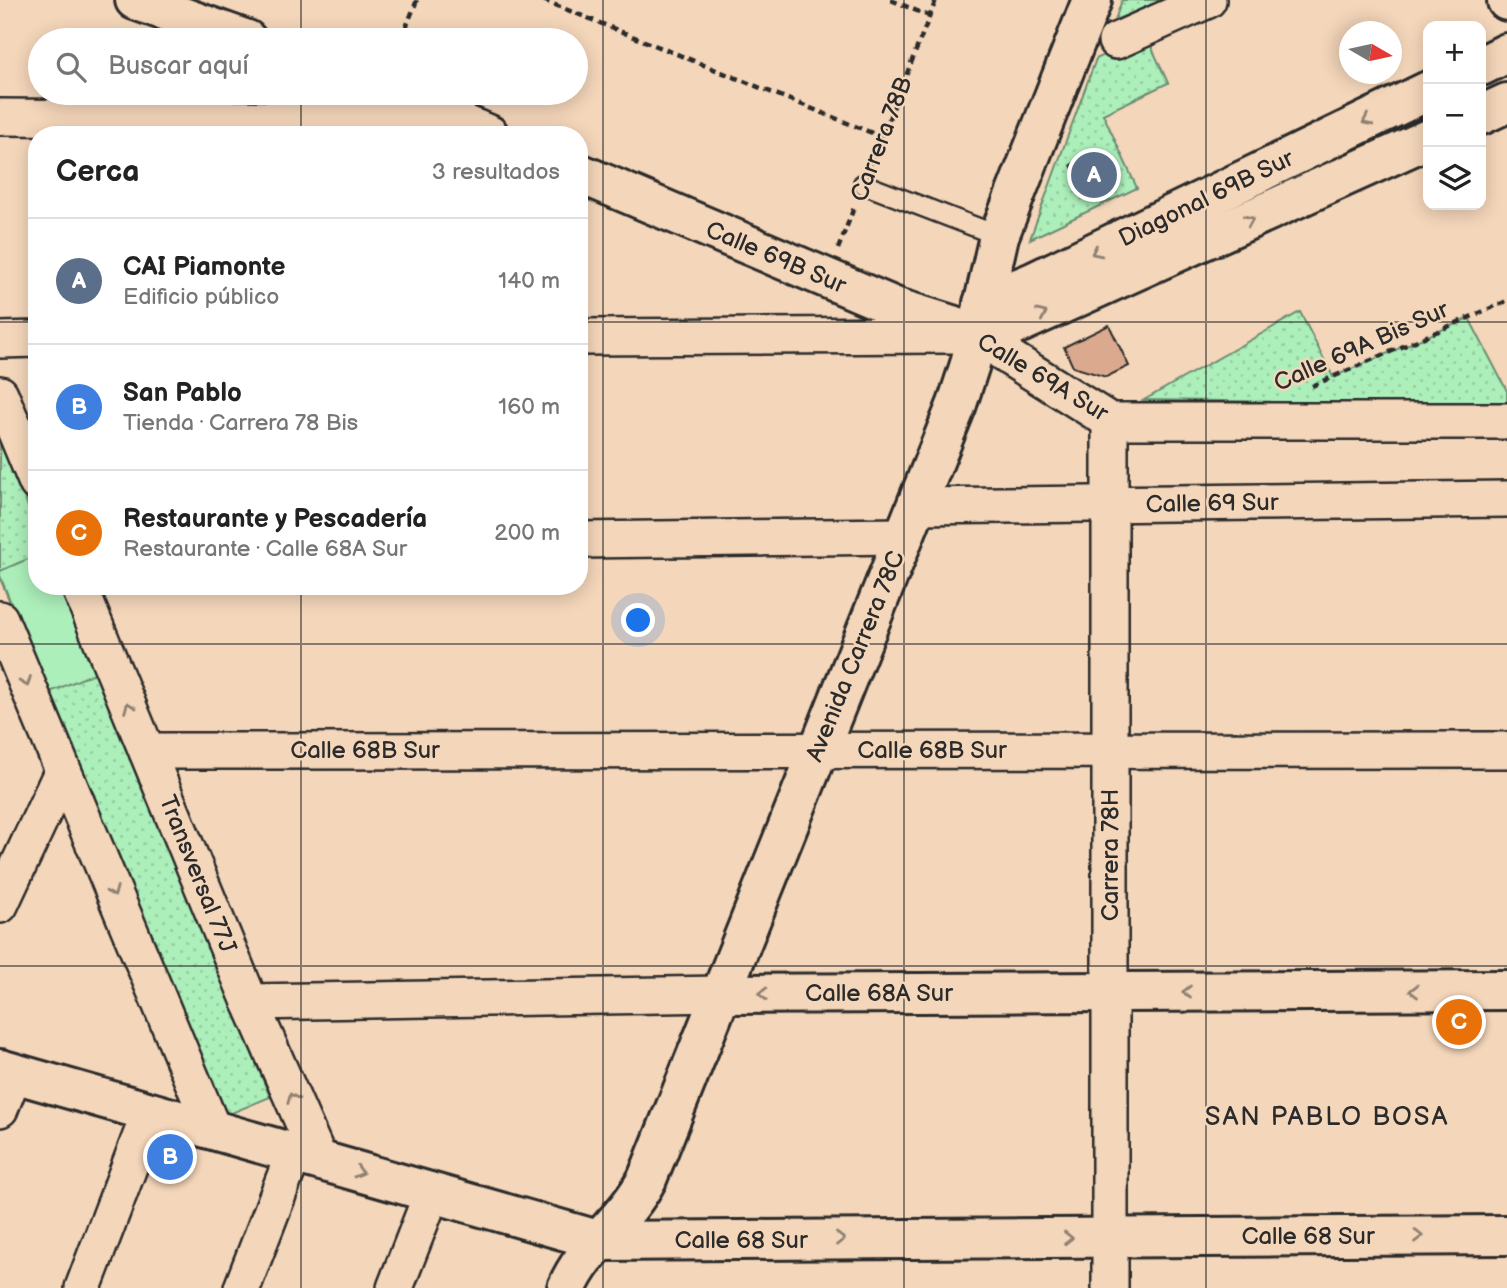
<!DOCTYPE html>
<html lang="es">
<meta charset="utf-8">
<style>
body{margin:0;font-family:"Balsamiq Sans",sans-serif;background:#f6f6f6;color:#222}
.controls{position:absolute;right:21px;top:21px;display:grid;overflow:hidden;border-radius:14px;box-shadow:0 4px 18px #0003}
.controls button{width:63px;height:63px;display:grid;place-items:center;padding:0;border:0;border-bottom:2px solid #e0e0e0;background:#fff;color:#222;font:35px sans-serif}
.compass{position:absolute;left:1339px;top:21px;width:63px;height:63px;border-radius:50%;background:#fff;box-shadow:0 4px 18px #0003;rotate:99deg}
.you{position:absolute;left:639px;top:621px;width:24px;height:24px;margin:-18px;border:5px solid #fff;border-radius:50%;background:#1a73e8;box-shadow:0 0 0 10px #1a73e833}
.badge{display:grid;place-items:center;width:46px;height:46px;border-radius:50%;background:#ea580c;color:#fff;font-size:23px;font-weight:700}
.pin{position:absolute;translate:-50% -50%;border:4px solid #fff;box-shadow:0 2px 7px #0006}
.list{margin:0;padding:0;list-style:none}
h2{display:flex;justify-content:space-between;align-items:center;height:91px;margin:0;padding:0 28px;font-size:30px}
h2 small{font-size:23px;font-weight:400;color:#767676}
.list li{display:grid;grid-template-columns:46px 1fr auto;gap:21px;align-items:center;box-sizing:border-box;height:126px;padding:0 28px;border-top:2px solid #e0e0e0}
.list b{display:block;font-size:26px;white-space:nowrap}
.list p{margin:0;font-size:23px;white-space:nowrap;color:#767676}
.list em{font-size:23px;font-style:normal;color:#767676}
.icon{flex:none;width:38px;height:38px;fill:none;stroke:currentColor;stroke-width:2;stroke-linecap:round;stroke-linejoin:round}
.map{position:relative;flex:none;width:1507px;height:1288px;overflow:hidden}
.search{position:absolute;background:#fff;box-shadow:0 4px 18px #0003;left:28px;top:28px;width:560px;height:77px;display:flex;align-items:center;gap:18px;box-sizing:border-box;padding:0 24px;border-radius:38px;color:#767676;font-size:26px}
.panel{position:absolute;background:#fff;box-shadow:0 4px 18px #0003;left:28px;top:126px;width:560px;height:469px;border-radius:28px}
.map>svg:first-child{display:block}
</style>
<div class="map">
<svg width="1507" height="1288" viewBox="0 0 1507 1288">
<defs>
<pattern id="grass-dots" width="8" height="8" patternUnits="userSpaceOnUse" patternTransform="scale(1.75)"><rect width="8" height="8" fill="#acefba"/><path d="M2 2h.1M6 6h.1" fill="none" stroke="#94cda0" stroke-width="1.8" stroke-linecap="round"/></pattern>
</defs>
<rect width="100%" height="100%" fill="#f4d6ba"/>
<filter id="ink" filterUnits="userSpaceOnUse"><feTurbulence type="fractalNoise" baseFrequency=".0143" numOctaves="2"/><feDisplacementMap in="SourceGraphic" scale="14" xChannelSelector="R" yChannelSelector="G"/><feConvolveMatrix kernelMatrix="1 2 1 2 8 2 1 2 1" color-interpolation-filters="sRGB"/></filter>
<g filter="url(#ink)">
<g fill="url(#grass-dots)" stroke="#6c8d72" stroke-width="2">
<polygon points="1122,0 1163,0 1115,20"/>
<polygon points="1146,35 1168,83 1103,114 1137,188 1030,239 1096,59"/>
<polygon points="1300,312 1333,377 1469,318 1507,391 1507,405 1144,400"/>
<polygon points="0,439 37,528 37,586 61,586 270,1097 222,1117 0,578"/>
</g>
<polygon fill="#acefba" stroke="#6c8d72" stroke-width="2" points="37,555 37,586 59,586 95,673 48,693 0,576 0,571"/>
<g fill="#dba98e" stroke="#2b2b2b" stroke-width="2">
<polygon points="1099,151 1116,184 1089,199 1071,165"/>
<polygon points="1109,325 1129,366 1106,377 1073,367 1064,347"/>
</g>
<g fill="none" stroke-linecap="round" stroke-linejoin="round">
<g stroke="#2b2b2b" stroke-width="23">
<polyline id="service" points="863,184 999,236"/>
</g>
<g stroke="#2b2b2b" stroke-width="40">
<g id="minor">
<polyline points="1116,41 1208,0"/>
<polyline points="0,117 455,121"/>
<polyline points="579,337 952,335 977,333 1010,358 1110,421 1507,421"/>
<polyline points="0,340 37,339"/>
<polyline points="0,394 37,483"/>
<polyline points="916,506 1507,499"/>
<polyline points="579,540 904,536"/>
<polyline points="79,586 250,1002 320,1161"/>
<polyline points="0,619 213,1130"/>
<polyline points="147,751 1507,750"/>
<polyline points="0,905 62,772"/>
<polyline points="250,1002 721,994"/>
<polyline points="0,1109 14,1073"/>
<polyline points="83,1288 150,1112"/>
<polyline points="242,1288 294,1153"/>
<polyline points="395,1288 432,1193"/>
<polyline points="1110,1288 1110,421"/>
</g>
</g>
<g stroke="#2b2b2b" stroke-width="44">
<g id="tertiary">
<polyline points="135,0 247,40"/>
<polyline points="1507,0 1507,1"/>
<polyline points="1481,66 1507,53"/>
<polyline points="392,93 489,135"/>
<polyline points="1481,115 1507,103"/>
<polyline points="579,173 897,308 977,333 1009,328 1428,139"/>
<polyline points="983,303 1033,282 1428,91"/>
<polyline points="721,994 1507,990"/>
<polyline points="0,1069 601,1241 1507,1235"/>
</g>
</g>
<g stroke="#2b2b2b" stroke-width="44">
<path id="secondary" d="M 567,1288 C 584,1247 625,1221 647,1179 L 957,404 L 970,364 L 999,236 L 1092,0"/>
</g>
<g stroke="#2b2b2b" stroke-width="4.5" stroke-dasharray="7 5" stroke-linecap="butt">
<polyline points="543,0 882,137"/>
<polyline points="891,0 929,16"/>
<polyline points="401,40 417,0"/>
<polyline points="871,164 936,0"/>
<polyline points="838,249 855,205"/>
<polyline points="1312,386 1507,301"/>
</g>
<use href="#service" stroke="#f4d6ba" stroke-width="18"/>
<use href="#minor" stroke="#f4d6ba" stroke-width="35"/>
<use href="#tertiary" stroke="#f4d6ba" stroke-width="38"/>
<use href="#secondary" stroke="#f4d6ba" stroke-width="38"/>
</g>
<defs><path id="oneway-chevron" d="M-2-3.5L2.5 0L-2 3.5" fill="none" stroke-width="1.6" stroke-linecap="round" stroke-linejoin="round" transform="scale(1.75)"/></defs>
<g stroke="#908072">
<use href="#oneway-chevron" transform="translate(1367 121) rotate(154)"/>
<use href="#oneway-chevron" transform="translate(1249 220) rotate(-24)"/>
<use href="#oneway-chevron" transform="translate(1096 252) rotate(154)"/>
<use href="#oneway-chevron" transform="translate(1042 314) rotate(-24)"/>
<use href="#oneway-chevron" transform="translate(26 682) rotate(68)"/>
<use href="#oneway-chevron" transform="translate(129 707) rotate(-112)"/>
<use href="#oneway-chevron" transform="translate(113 892) rotate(67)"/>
<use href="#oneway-chevron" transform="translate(1414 991) rotate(180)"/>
<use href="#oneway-chevron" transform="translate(1187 992) rotate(180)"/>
<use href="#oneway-chevron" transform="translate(763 994) rotate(180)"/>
<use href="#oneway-chevron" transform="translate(292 1098) rotate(-114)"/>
<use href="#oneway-chevron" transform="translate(359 1172) rotate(16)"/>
<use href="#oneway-chevron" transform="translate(1418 1236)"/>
<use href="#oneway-chevron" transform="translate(1068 1238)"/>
<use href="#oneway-chevron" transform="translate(840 1239)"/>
</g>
</g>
<path fill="none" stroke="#2b2b2b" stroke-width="2" stroke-opacity="0.55" d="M 301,0 L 301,40M 603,0 L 603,1288M 904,0 L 904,1288M 1206,0 L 1206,1288M 301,93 L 301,135M 0,322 L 37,322M 579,322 L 1507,322M 301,586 L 301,1288M 0,644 L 1507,644M 0,966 L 1507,966"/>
<g text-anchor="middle" stroke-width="5" stroke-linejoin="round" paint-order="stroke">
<g font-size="24" fill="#2b2b2b" stroke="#f4d6ba">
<text transform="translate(881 139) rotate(-69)" y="8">Carrera 78B</text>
<text transform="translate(1206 198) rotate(-26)" y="8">Diagonal 69B Sur</text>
<text transform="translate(776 257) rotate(23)" y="8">Calle 69B Sur</text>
<text transform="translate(1361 346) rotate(-24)" y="8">Calle 69A Bis Sur</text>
<text transform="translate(1043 377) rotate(31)" y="8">Calle 69A Sur</text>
<text transform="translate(1212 503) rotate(-1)" y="8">Calle 69 Sur</text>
<text transform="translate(855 656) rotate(-68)" y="8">Avenida Carrera 78C</text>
<text x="365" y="758">Calle 68B Sur</text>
<text x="932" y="758">Calle 68B Sur</text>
<text transform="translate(1110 855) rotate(-90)" y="8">Carrera 78H</text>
<text transform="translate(198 874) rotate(68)" y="8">Transversal 77J</text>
<text x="879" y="1001">Calle 68A Sur</text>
<text x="1308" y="1244">Calle 68 Sur</text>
<text x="741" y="1248">Calle 68 Sur</text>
</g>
<g font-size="26" letter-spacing="2" fill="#2b2b2b" stroke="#f4d6ba">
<text x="1327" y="1125">SAN PABLO BOSA</text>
</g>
</g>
</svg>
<div class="controls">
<button>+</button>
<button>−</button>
<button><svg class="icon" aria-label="layers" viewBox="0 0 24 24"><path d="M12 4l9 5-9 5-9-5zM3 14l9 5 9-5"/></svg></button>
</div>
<svg class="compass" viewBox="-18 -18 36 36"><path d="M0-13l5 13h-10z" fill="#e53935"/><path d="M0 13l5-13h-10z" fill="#767676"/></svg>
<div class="you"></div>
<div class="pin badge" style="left:1094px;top:175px;background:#5c6f8a">A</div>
<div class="pin badge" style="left:170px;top:1157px;background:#3f7fe0">B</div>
<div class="pin badge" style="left:1459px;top:1022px;background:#e8710a">C</div>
<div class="search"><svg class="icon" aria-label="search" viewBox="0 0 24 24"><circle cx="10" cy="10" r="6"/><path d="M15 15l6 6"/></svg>Buscar aquí</div>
<section class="panel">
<h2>Cerca<small>3 resultados</small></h2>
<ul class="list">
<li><span class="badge" style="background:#5c6f8a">A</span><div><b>CAI Piamonte</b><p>Edificio público</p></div><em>140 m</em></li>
<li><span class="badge" style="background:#3f7fe0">B</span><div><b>San Pablo</b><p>Tienda · Carrera 78 Bis</p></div><em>160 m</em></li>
<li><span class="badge" style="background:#e8710a">C</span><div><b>Restaurante y Pescadería</b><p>Restaurante · Calle 68A Sur</p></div><em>200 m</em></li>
</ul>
</section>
</div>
